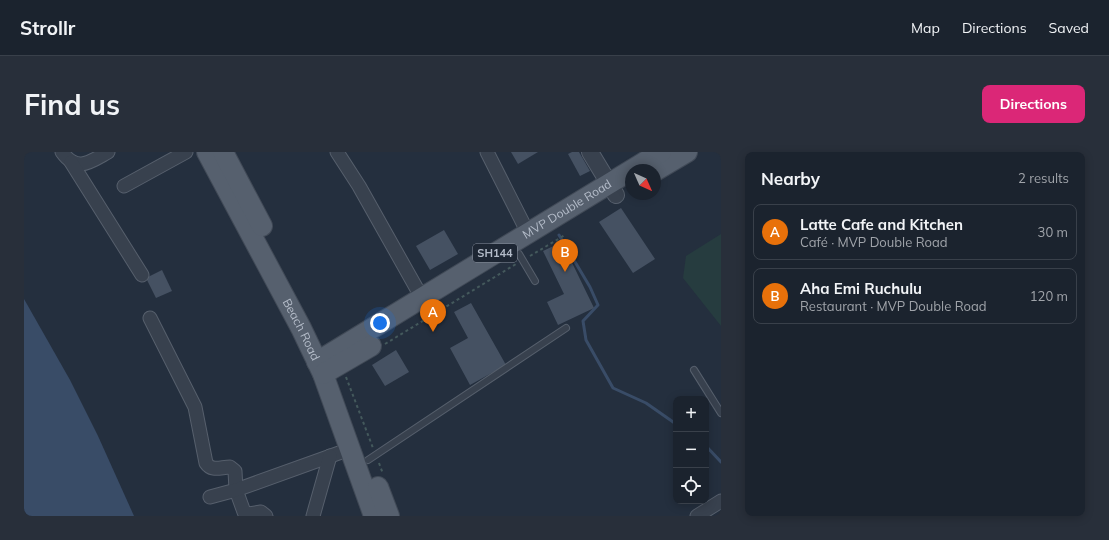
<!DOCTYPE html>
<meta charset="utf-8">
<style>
body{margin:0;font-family:Mulish,sans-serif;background:#282f3a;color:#f1f3f6}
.controls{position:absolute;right:12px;bottom:12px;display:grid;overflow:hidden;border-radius:8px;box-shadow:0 2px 10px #0003}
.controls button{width:36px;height:36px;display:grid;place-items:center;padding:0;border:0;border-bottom:1px solid #39404a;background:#1b232e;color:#f1f3f6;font:20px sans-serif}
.compass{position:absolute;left:601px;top:12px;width:36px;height:36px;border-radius:50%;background:#1b232e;box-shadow:0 2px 10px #0003;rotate:135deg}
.you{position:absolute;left:356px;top:171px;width:14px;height:14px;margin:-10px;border:3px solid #fff;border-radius:50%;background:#1a73e8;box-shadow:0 0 0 6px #1a73e833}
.badge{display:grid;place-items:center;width:26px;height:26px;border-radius:50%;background:#db2777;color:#fff;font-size:13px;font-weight:700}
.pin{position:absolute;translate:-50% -33px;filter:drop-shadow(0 1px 2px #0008)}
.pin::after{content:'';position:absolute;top:21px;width:14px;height:12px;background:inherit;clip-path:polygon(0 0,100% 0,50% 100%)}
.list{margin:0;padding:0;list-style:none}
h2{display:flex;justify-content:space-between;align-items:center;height:52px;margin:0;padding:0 16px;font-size:17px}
h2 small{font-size:13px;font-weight:400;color:#a0a4aa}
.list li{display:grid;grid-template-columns:26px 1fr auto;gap:12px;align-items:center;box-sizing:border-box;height:56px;margin:0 8px 8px;padding:0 8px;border:1px solid #39404a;border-radius:8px}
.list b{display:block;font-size:15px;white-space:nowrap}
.list p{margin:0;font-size:13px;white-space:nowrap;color:#a0a4aa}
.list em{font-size:13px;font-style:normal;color:#a0a4aa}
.icon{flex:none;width:22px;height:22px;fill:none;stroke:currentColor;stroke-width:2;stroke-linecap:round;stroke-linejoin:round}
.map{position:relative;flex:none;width:697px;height:364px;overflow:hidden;border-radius:8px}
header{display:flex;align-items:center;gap:24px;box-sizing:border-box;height:56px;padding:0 20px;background:#1b232e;border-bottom:1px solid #39404a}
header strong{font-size:19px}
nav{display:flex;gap:22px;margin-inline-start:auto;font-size:14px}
.intro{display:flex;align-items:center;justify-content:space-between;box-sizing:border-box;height:96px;padding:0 24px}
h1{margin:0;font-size:28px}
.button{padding:10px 18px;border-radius:8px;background:#db2777;color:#fff;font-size:14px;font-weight:700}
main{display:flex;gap:24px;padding:0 24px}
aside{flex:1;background:#1b232e;border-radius:8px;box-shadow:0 2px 10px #0003}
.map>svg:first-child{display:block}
</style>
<header>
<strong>Strollr</strong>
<nav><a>Map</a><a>Directions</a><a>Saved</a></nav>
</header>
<div class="intro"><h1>Find us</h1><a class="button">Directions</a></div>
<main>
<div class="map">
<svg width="697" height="364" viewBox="0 0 697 364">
<rect width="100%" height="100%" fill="#242f3e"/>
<polygon fill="#263c3f" points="697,82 697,174 659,126 662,104"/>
<polygon fill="#394c67" points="0,147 46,228 74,284 110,364 0,364"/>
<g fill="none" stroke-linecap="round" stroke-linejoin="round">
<g stroke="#394c67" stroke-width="3">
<polyline points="535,83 566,135 574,153 559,169 562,188 589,236 622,251 652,272"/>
<polyline points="682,294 697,310"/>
</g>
</g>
<g fill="#455162">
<polygon points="487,0 514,0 494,12"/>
<polygon points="548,0 555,0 566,19 556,24 544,2"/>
<polygon points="597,56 631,107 609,121 575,70"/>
<polygon points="420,78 434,102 406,118 392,94"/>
<polygon points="538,90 570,156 534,173 523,150 540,142 519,99"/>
<polygon points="138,118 148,139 132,146 122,126"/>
<polygon points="447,151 482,213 446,233 426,196 444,186 430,160"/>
<polygon points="372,198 385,220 361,234 348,213"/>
</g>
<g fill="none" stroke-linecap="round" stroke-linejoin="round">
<g stroke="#565f6c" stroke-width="8">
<g id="service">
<polyline points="495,102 511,129"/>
<polyline points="670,218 697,261"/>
<polyline points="344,308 542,176"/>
</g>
</g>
<g stroke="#565f6c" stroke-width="15">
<g id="minor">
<path d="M 38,0 C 53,21 66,10 84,0"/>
<polyline points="313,0 335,34 398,146"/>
<polyline points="463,0 504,81"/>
<polyline points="47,10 118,123"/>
<polyline points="100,34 162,0"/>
<path d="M 126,166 L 171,255 L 182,311 C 188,320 197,315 206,315 L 211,319 L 212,338 L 220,360 L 225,362 L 237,360 L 242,364"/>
<polyline points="186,345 212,338 326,297"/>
<polyline points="289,364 306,304"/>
<polyline points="673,364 697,349"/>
</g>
</g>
<g stroke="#565f6c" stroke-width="18">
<polyline id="tertiary" points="566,0 592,43"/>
</g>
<g stroke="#414a57" stroke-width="22">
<g id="primary">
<path id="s1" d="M 183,0 L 277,176 L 299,222 L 350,364"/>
<polyline points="199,0 238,74"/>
<polyline points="631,19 663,0"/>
<path id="s2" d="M 293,210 L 637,0"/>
<polyline points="299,222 347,194"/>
<polyline points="354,335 365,364"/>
</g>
</g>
<g stroke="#44595c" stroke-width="2" stroke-dasharray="3 3" stroke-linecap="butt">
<polyline points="506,104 541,83"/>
<polyline points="361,192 492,112"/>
<polyline points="322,225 349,296"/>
<polyline points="355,311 359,322"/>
</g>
<use href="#service" stroke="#38414e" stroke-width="6"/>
<use href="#minor" stroke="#38414e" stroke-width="13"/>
<use href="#tertiary" stroke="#38414e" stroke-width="16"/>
<use href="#primary" stroke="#56606e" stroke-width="20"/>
</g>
<g text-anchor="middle" stroke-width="3" stroke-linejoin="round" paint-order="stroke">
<rect fill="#1d2633" stroke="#878f9c" stroke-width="1" x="449" y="92" width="44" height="18" rx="3"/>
<g font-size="11" font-weight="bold" fill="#b4bcc9">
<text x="471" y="105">SH144</text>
</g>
<g font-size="12" fill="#b4bcc9" stroke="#1d2633">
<text dy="4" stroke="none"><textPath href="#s2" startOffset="293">MVP Double Road</textPath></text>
<text dy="4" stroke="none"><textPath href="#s1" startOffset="201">Beach Road</textPath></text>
</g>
</g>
</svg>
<div class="controls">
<button>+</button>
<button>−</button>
<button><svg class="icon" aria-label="locate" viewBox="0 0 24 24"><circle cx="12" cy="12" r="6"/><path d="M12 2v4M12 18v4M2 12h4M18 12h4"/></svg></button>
</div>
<svg class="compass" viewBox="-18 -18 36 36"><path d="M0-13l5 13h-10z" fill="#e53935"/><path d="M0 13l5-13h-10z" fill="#a0a4aa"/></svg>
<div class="you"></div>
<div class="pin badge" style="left:409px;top:180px;background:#e8710a">A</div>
<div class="pin badge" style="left:541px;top:120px;background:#e8710a">B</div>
</div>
<aside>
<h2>Nearby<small>2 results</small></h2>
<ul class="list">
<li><span class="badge" style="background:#e8710a">A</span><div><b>Latte Cafe and Kitchen</b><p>Café · MVP Double Road</p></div><em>30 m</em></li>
<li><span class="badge" style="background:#e8710a">B</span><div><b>Aha Emi Ruchulu</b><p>Restaurant · MVP Double Road</p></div><em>120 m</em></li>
</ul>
</aside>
</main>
